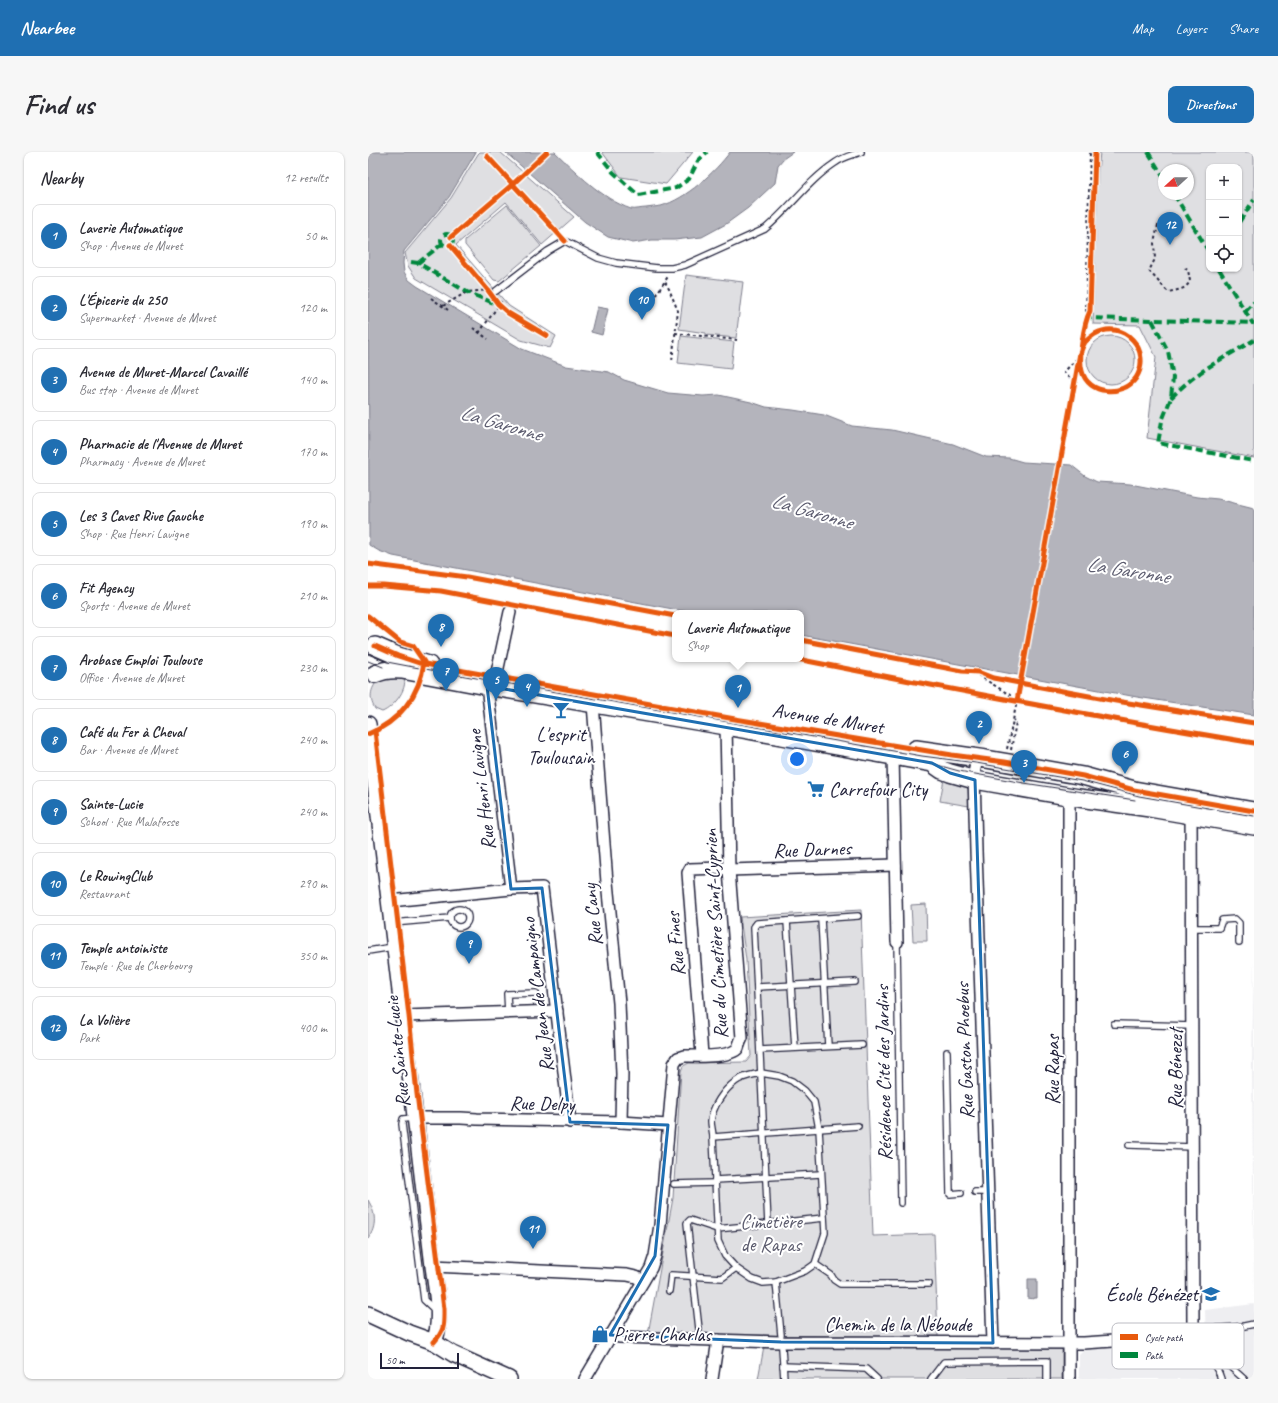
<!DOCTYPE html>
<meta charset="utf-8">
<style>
body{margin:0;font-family:Caveat,sans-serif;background:#f7f7f7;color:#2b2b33}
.controls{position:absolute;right:12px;top:12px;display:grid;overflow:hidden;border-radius:8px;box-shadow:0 1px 3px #0004}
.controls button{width:36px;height:36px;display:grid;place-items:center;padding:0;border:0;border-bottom:1px solid #e1e1e2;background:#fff;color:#2b2b33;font:20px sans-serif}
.compass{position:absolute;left:790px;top:12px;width:36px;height:36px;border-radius:50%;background:#fff;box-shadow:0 1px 3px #0004;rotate:249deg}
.scale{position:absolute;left:12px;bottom:10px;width:79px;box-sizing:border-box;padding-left:4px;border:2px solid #22223b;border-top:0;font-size:11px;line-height:14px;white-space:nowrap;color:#22223b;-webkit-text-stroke:3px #fff;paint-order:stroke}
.you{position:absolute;left:429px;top:607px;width:14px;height:14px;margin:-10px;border:3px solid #fff;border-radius:50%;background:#1a73e8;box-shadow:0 0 0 6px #1a73e833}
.badge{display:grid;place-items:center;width:26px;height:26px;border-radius:50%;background:#1f6fb2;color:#fff;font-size:13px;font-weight:700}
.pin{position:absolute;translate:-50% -33px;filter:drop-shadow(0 1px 2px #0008)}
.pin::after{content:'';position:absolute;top:21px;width:14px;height:12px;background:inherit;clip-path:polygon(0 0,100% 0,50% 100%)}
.popup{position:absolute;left:304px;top:458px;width:132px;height:52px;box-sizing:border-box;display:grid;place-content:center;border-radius:8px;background:#fff;filter:drop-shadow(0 1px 3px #0005);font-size:13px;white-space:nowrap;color:#7c7c81}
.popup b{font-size:15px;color:#2b2b33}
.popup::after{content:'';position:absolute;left:50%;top:100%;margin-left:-8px;border:8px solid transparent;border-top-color:#fff}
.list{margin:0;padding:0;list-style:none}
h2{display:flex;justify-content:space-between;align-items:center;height:52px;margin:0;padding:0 16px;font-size:17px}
h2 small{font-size:13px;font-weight:400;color:#7c7c81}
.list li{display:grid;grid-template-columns:26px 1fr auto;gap:12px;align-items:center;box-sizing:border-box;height:64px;margin:0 8px 8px;padding:0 8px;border:1px solid #e1e1e2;border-radius:8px}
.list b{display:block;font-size:15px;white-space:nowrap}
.list p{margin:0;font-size:13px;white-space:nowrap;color:#7c7c81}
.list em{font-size:13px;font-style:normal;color:#7c7c81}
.icon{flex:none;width:22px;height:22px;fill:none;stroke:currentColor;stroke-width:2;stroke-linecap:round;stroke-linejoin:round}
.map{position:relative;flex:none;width:886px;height:1227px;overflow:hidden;border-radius:8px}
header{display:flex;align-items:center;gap:24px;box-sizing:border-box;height:56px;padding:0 20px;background:#1f6fb2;color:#fff}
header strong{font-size:19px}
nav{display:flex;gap:22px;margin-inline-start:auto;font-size:14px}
.intro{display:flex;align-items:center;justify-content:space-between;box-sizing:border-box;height:96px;padding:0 24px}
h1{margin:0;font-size:28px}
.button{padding:10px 18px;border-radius:8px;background:#1f6fb2;color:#fff;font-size:14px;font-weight:700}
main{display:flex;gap:24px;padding:0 24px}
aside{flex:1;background:#fff;border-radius:8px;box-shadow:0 1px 3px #0004}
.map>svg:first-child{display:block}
</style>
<header>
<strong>Nearbee</strong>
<nav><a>Map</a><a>Layers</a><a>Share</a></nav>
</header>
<div class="intro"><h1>Find us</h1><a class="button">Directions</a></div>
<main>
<aside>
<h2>Nearby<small>12 results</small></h2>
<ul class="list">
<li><span class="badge">1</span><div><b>Laverie Automatique</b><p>Shop · Avenue de Muret</p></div><em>50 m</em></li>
<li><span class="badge">2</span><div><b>L'Épicerie du 250</b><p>Supermarket · Avenue de Muret</p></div><em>120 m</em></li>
<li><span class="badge">3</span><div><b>Avenue de Muret-Marcel Cavaillé</b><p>Bus stop · Avenue de Muret</p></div><em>140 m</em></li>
<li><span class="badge">4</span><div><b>Pharmacie de l'Avenue de Muret</b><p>Pharmacy · Avenue de Muret</p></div><em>170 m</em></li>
<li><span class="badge">5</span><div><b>Les 3 Caves Rive Gauche</b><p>Shop · Rue Henri Lavigne</p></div><em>190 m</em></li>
<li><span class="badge">6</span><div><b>Fit Agency</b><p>Sports · Avenue de Muret</p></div><em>210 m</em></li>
<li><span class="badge">7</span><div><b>Arobase Emploi Toulouse</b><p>Office · Avenue de Muret</p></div><em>230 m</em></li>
<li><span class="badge">8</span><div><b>Café du Fer à Cheval</b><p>Bar · Avenue de Muret</p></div><em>240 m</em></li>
<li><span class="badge">9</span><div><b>Sainte-Lucie</b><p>School · Rue Malafosse</p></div><em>240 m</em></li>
<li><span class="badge">10</span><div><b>Le RowingClub</b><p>Restaurant</p></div><em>290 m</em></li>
<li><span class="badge">11</span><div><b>Temple antoiniste</b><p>Temple · Rue de Cherbourg</p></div><em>350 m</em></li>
<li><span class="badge">12</span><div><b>La Volière</b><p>Park</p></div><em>400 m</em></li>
</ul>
</aside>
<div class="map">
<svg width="886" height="1227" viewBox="0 0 886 1227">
<rect width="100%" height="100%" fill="#fff"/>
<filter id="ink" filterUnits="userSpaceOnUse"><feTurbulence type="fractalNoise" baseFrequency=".025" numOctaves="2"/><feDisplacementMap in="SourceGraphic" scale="8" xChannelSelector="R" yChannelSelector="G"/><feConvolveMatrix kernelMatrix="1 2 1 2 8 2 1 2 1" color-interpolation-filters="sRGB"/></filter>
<g filter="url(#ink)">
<polygon fill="#eeeef1" points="886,806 886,1227 711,1227 711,1203 716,1198 838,1188 837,1158 886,1152 884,910"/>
<g fill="#dfdfe2" stroke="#80808e" fill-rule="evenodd">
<polygon points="112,0 132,0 206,65 174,93 138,50 88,93 141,154 188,184 182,196 153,188 48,126 40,114 37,101 83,46 110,2"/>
<polygon points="234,0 325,0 298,32 253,25"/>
<path d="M 732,0 L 886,0 L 886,306 L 779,286 L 788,205 L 772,173 L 725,172 L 730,21 ZM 841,15 L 871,15 L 871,117 L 841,117 ZM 796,18 L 820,18 L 820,42 L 796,42 Z"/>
<polygon points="139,53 173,94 131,129 126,128 97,93 97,88"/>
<polygon points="318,123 375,130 368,186 338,183 338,181 311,177"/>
<polygon points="313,184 366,190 363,217 310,211"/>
<circle cx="743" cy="208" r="24"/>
<path d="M 12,526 L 36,526 C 40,537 25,556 14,560 L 7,557 C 0,545 3,535 12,526 Z"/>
<polygon points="576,627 600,632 601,654 572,649"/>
<polygon points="558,752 559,789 545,789 543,753"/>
<polygon points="493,758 505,1084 566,1082 570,1185 280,1182 305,1046 313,919 315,914 321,911 378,910 383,904 378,808 372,765"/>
<path d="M 0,1048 C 8,1061 9,1074 0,1087 Z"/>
<polygon points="396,1195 694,1197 694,1227 390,1227"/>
</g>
<g fill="#b4b4bc" stroke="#7a7a88">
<polygon points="0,0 108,0 81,45 36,99 35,111 36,120 41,128 49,134 154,197 198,214 241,220 256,228 300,241 335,244 351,243 383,250 398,255 425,258 456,263 484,274 524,278 585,292 618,305 641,306 655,310 703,313 717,324 729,330 762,332 829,345 850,347 886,356 886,563 769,545 433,483 433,461 326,461 25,404 11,399 1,393"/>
<path d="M 137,0 L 187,0 C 208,20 234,47 263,57 C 267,58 273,56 278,56 C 283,55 288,55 293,54 C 318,47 347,20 362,0 L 425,0 L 415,7 L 410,13 L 407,31 L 380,56 L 358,72 L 334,85 L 306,88 L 284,88 L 265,91 L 240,85 L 217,70 Z"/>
<polygon points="229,155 240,157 234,183 223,180"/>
<polygon points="660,1127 669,1127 669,1146 666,1146 666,1147 660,1146"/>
</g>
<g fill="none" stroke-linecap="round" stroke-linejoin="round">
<g stroke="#22223b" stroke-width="8">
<g id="lane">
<path d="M 128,139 L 180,99 L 197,89 L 230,106 L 248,111 L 289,116 L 304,116 L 317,113 L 397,77 C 422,56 440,29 467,11 C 475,5 485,3 493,0"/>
<circle cx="91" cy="766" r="9"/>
<polyline points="453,767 460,894"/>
<polyline points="419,769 427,896"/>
<polyline points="25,771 82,766"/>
<polyline points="824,776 851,776 854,768 867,767 871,771 871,790"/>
<polyline points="529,790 533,1051"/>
<polyline points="0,799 25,795"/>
<polyline points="389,835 487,830"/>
<polyline points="140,860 139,842 168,841"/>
<polyline points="746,872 825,874"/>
<polyline points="392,898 494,893"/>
<polyline points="579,900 582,1042 593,1041"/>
<path d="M 393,921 L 411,924 L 424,929 L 437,939 L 446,950 L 451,977 L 457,1081 L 447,1112 L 437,1119 L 408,1130 L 395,1131 L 384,1127 L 368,1116 L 357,1104 L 350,1089 L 345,985 C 345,980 343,974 343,969 C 344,955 356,938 367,930 C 374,924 384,923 393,921 Z"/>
<polyline points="47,966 35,967 34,972 56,1148 68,1159"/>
<polyline points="345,985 490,974"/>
<polyline points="761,993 825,995"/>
<polyline points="347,1028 453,1022"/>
<polyline points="306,1032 347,1031"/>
<polyline points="607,1040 620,1040"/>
<polyline points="400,1072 386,775 389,771 490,764"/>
<polyline points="447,1112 463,1123 466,1128 472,1132 561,1132"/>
<polyline points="408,1130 413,1183"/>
<polyline points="301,1139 303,1123 354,1126 368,1116"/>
<path d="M 825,1176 C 846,1177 865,1177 886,1172"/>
<polyline points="331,1177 319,1071 322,1068 349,1077 456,1066"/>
<polyline points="850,1177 848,1198 850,1204 876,1227"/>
<path d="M 807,1187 C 824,1197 848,1206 853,1227"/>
<polyline points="414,1196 416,1227"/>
<polyline points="415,1214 498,1217 509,1227"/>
<polyline points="563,1227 576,1210 679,1209 679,1227"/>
</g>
</g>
<g stroke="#22223b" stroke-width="14">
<g id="street">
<polyline points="128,525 142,460"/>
<polyline points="119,534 143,737"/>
<polyline points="225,552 239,730 251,851 254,922 253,970"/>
<polyline points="525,604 529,790"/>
<polyline points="609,606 606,622 608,699 625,1191"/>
<polyline points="701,644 701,1227"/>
<polyline points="22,749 143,737 174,736 202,970"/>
<polyline points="36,864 189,859"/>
<polyline points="334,903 320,721 322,717 353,716 361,718 527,713"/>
<polyline points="48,966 93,966 109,967 253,970 300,973"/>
<polyline points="65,1114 259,1123 268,1125 275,1129"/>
<polyline points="242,1183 251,1185 413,1190 716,1191 818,1184 825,1176 823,657"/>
<path d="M 217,1227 L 283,1116 L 287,1104 L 292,1073 L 306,912 L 310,906 L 316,904 C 328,904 362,906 370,896 C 371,893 372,889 374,886 L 361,718 L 358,574"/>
<polyline points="344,1227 350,1188"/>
</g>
</g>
<g stroke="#22223b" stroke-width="18">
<g id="secondary">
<path d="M 0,572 L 65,1114 C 68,1137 75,1169 66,1190"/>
<polyline points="0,1162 41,1181 66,1190 85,1202 141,1227"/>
</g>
</g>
<g stroke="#22223b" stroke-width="20">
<g id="primary">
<polyline points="7,494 30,504 61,513"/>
<path d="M 7,522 C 15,518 24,517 34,518 L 119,534 L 358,574 L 564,611 L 574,618 L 582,621 L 607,628 L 711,646 L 782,656 L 886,674"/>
<polyline points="548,597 618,607 715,624 766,638 886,659"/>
</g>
</g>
<g stroke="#22223b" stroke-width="2" stroke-dasharray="3 3" stroke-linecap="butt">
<path d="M 790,73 L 786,91 L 787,107 L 781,119 L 800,140 C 809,138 818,138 822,129 L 820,118 L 816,116"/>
<polyline points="297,130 301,137 310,159 304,209"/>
<polyline points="63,146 80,158"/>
<polyline points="75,154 99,140 122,138"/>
<polyline points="278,158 301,123"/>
<polyline points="719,166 718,160 722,0"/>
<polyline points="105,176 120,187"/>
<polyline points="111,181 135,147"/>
<polyline points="307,181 369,188"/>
<polyline points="706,230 696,220 714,201"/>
<polyline points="605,520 642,543 642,548"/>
<polyline points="639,597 649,549"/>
<polyline points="643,598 648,570 646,568"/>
</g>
<use href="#lane" stroke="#fff" stroke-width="5.5"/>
<use href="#street" stroke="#fff" stroke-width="11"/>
<use href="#secondary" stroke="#fff" stroke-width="15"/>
<use href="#primary" stroke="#fff" stroke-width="17"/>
<g stroke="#22223b" stroke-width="1">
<polyline points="0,502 19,510 40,514 554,604 608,611 714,629 771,644 886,664"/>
<polyline points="0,509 15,515"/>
<polyline points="555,609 591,619 656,631 767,648"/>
</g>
<g stroke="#00873e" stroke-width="4" stroke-dasharray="8 4" stroke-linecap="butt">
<polyline points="229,0 245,20 270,43 308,36 321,27 330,9 339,0"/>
<polyline points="780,0 796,26"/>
<polyline points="806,42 841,100"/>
<polyline points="871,70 886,48"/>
<circle cx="79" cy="88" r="6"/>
<polyline points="43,110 50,111 99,140 128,152"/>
<polyline points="50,111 74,92"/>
<polyline points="851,117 885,172"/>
<polyline points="877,160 886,150"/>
<polyline points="784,168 800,199 805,225 803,246 794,269 790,291 886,309"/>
<polyline points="718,169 719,166 886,171"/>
<path d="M 803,246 C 827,220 856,206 886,188"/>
</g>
<g stroke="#fff" stroke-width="8">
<g id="cycleway">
<polyline points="119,4 197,89"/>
<polyline points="83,85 145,32 179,0"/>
<polyline points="82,93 119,137 130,152 140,161 179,184"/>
<polyline points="0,412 99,425 307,464"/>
<polyline points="0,434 16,434 73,439 307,484"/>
<path d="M 0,464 L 32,490 L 45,494 L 56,510 C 52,543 31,570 0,582"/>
<polyline points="433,488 594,519 610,520 625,526 748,549 886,571"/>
<polyline points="7,494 30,504 51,511 367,567 584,603 637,610 715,624 766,638 886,659"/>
<path d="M 429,507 C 581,537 733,566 886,591"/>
<path d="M 649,549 L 712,201 C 714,197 715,193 717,190 C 720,187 724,184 727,182 C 756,166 785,199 768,226 C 755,245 720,243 714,219 C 710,206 716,171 722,159 L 727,0"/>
<path d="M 7,579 L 41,864 L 49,942 L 76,1157 C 76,1173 77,1178 66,1190"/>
</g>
</g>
<use href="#cycleway" stroke="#e8590c" stroke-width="5"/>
</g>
</g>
<path fill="none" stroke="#1f6fb2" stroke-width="3" stroke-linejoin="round" d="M 119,534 L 564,611 L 582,621 L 607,628 L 625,1191 L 413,1190 L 242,1183 L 287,1104 L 300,973 L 202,970 L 174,736 L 143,737 Z"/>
<defs>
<g id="bar-bare" transform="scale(1.38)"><path d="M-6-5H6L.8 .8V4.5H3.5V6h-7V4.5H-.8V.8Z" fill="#1f6fb2" stroke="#fff" stroke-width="2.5" paint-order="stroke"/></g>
<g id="supermarket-bare" transform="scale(1.38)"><path d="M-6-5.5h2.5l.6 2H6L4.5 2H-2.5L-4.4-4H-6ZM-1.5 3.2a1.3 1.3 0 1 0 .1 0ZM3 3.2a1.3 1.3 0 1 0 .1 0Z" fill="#1f6fb2" stroke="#fff" stroke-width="2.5" paint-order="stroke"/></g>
<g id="school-bare" transform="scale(1.38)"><path d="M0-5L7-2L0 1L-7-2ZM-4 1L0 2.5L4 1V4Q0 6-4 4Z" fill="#1f6fb2" stroke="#fff" stroke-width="2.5" paint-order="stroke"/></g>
<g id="shop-bare" transform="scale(1.38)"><path d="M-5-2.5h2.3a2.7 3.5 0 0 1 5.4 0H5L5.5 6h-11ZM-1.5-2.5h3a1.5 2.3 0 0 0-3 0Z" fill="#1f6fb2" stroke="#fff" stroke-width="2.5" paint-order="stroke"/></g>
</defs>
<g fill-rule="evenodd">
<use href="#bar-bare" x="193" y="558"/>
<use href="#supermarket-bare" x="448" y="637"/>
<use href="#school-bare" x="843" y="1142"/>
<use href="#shop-bare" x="232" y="1182"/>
</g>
<g text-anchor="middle" stroke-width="4" stroke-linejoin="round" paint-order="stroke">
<g font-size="20" fill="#22223b" stroke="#fff">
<text transform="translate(460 566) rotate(9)" y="7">Avenue de Muret</text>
<text transform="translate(113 638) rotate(-97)" y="7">Rue Henri Lavigne</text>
<text transform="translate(444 697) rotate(-2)" y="7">Rue Darnes</text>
<text transform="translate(224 763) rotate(-96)" y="7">Rue Cany</text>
<text transform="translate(347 782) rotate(-93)" y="7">Rue du Cimetière Saint-Cyprien</text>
<text transform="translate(307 792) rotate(-95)" y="7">Rue Fines</text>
<text transform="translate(169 843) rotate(-97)" y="7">Rue Jean de Campaigno</text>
<text transform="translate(596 899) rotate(-92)" y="7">Rue Gaston Phoebus</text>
<text transform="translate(29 900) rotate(-96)" y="7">Rue Sainte-Lucie</text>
<text transform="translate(807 917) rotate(-90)" y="7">Rue Bénezet</text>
<text transform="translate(684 918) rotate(-90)" y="7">Rue Rapas</text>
<text transform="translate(515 921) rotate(-91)" y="7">Résidence Cité des Jardins</text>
<text transform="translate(174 951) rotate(1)" y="7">Rue Delpy</text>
<text x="530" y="1179">Chemin de la Néboude</text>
</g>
<g font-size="20" fill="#22223b" stroke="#fff" text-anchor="start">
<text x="193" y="589" text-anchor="middle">L'esprit<tspan x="193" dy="23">Toulousain</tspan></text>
<text x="461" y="644">Carrefour City</text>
<text x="830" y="1149" text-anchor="end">École Bénézet</text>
<text x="245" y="1189">Pierre Charlas</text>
</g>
<g font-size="20" fill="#5b5b6d" stroke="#fff">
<text x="403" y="1076">Cimetière<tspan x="403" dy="23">de Rapas</tspan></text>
</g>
<g font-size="21" font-style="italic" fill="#5c5c6f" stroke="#fff">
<text transform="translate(133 271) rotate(16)" y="7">La Garonne</text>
<text transform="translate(444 359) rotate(16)" y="7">La Garonne</text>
<text transform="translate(760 418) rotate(9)" y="7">La Garonne</text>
</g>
</g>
<rect x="744" y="1171" width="132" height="46" rx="6" fill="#fff" stroke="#bdbdc4" stroke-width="1"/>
<rect x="752" y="1182" width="18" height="6" fill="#e8590c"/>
<rect x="752" y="1200" width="18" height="6" fill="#00873e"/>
<g font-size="11" fill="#22223b">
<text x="777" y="1189">Cycle path</text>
<text x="777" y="1207">Path</text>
</g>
</svg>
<div class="controls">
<button>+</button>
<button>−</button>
<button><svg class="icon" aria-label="locate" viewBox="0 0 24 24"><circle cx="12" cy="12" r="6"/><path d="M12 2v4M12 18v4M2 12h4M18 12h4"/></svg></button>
</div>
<svg class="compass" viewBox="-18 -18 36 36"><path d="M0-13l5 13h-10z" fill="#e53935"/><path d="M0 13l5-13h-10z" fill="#7c7c81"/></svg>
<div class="scale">50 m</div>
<div class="you"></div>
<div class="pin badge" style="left:370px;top:556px">1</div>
<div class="popup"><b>Laverie Automatique</b>Shop</div>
<div class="pin badge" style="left:611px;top:592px">2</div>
<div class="pin badge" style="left:656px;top:631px">3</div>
<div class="pin badge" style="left:159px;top:555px">4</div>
<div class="pin badge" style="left:128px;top:548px">5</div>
<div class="pin badge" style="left:757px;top:622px">6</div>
<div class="pin badge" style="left:78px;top:539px">7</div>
<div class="pin badge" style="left:73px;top:495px">8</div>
<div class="pin badge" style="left:101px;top:812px">9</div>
<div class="pin badge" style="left:274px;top:168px">10</div>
<div class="pin badge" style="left:165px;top:1097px">11</div>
<div class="pin badge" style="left:802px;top:93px">12</div>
</div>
</main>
